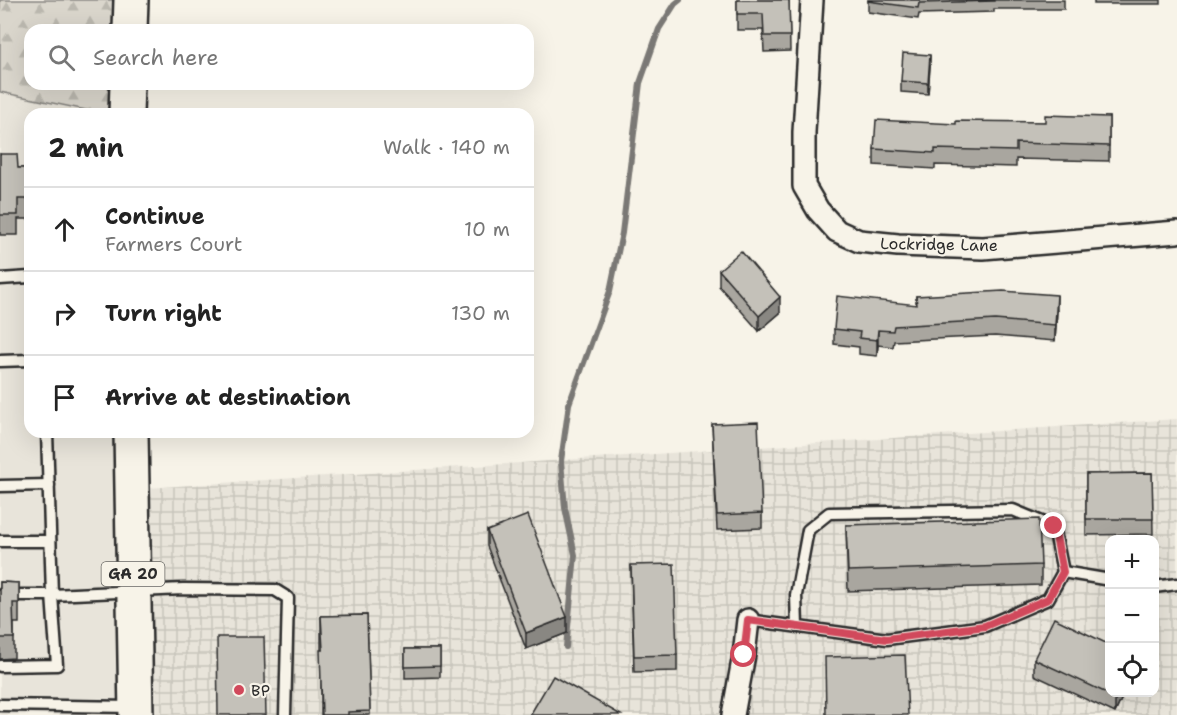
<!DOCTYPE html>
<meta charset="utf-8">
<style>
body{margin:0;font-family:"Shantell Sans",sans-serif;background:#f6f6f6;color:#222}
.controls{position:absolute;right:18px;bottom:18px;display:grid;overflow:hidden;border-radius:12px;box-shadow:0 6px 24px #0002}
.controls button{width:54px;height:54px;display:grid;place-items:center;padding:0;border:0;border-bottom:2px solid #e0e0e0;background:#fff;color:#222;font:30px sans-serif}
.stop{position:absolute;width:18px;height:18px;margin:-14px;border:4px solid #d1495b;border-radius:50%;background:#fff}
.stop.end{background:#d1495b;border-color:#fff;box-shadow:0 2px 6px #0008}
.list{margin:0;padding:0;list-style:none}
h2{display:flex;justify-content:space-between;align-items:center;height:78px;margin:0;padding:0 24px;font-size:26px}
h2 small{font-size:20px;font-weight:400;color:#767676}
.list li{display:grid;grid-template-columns:39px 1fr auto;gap:18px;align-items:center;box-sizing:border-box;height:84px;padding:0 24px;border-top:2px solid #e0e0e0}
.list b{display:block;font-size:22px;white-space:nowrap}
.list p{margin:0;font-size:20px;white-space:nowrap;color:#767676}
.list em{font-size:20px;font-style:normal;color:#767676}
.icon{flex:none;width:33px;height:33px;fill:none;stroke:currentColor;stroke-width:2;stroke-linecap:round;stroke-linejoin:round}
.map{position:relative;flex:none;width:1177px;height:715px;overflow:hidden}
.search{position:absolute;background:#fff;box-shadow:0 6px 24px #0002;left:24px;top:24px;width:510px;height:66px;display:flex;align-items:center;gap:15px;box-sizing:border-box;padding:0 21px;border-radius:18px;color:#767676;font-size:22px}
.panel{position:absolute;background:#fff;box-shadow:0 6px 24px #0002;left:24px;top:108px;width:510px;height:330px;border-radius:18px}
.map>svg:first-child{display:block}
</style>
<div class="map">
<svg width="1177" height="715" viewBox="0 0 1177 715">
<defs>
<pattern id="industrial-grid" width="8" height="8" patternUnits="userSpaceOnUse" patternTransform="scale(1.5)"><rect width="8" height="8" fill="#e8e4da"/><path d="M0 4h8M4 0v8" fill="none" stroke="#c7c4bb"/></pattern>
<pattern id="forest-firs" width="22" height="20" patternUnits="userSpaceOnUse" patternTransform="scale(1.5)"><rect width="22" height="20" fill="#dad6cc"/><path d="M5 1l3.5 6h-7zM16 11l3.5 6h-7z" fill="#bbb8af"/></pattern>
</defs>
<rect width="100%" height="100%" fill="#f7f3e8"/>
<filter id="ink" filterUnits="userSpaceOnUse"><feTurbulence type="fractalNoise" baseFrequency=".0167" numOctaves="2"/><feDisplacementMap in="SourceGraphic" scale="12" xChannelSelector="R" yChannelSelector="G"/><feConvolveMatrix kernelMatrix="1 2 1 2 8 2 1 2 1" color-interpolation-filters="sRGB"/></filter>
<g filter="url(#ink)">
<polygon fill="#e8e4da" points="0,92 105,114 30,114 30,432 132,432 136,715 0,715"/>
<path fill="url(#industrial-grid)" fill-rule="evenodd" d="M 1177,419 L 1177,715 L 136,715 L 133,489 ZM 1110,540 L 1154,540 L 1154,692 L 1110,692 Z"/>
<polygon fill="url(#forest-firs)" stroke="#82807c" stroke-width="1.5" points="0,0 126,0 127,30 30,30 30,84 128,84 128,114 105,114 0,92"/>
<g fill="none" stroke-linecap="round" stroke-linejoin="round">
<polyline stroke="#7a7874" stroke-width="6" points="566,647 575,555 565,508 561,461 569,404 610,291 622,233 640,83 659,29 675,4 680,0"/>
<g stroke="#2b2b2b" stroke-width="15">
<g id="service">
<polyline points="0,279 30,277"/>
<polyline points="0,361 30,360"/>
<polyline points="47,432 52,595 183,589 275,590 288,598 285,715"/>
<polyline points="0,486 49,485"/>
<polyline points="0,541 50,541"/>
<polyline points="1063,572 1110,580"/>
<polyline points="1154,587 1177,584"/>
<polyline points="0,595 52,595 57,665 0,666"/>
<polyline points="748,620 887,639 985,626 1048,599 1063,572 1054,527 1013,510 829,513 808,530 796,595 797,627"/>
<polyline points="0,705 132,707"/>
</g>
</g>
<g stroke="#2b2b2b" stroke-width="26">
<g id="minor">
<polyline points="812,0 804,132 804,186 818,210 837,231 859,241 898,245 983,248 1177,232"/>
<polyline points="733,715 744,655 748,620"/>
</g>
</g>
<g stroke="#2b2b2b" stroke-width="38">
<g id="primary">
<polyline points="130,30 131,0"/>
<polyline points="126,114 127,84"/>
<polyline points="131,432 136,715"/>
</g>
</g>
<use href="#service" stroke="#f7f3e8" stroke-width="10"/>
<use href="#minor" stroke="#f7f3e8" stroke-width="21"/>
<use href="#primary" stroke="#f7f3e8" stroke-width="33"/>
</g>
<g fill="#a9a69f" stroke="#2b2b2b" stroke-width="1.5">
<polygon points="737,0 789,0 790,51 764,52 763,30 737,30"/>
<polygon points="868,0 1064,0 1064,9 994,9 994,12 919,14 918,19 868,12"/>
<rect x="1094" y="0" width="67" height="4"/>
<polygon points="930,66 928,94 901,92 901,81"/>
<polygon points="1109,117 1109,161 1016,159 1016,167 935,165 935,169 874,165 874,149 956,124 1045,122"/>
<polygon points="0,154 18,168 29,168 30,219 18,219 18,235 0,235"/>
<polygon points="719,270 780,313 759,331 719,286"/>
<polygon points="916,296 1057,311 1055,341 995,336 894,341 893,347 878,345 877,356 859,354 859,347 834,344 834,329 916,305"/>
<polygon points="712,424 762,513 762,528 717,530"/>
<polygon points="1152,473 1153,534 1086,535 1086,474"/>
<polygon points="846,525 1041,565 1041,585 848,591"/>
<polygon points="487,531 567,633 526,649 487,546"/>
<polygon points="631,565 677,655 677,671 634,672"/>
<polygon points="0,582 19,583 19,623 14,623 14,658 0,659"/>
<polygon points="367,615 370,715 321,715 321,616"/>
<polygon points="405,649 440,649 440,677 405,678"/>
<polygon points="1034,659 1110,693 1124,693 1115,713 1034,675"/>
</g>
<g fill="#898782" stroke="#2b2b2b" stroke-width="1.5">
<polygon points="930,55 930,66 928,94 928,83"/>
<polygon points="1057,295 1057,311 1055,341 1055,325"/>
<polygon points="780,297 780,313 759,331 759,316"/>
<polygon points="878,330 878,345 877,356 877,340"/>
<polygon points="567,617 567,633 526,649 526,633"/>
<polygon points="1117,693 1124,693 1115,713 1115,697"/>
</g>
<g fill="#c4c1b9" stroke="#2b2b2b" stroke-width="1.5">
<polygon points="737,0 789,0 790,36 764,36 763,14 737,14"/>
<polygon points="868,0 994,0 994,1 919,3 918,8 868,1"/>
<polygon points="903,53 930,55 928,83 901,81"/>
<polygon points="1045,115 1109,117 1109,146 1016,143 1016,151 935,149 935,153 874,149 876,120 956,124 956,121 1045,122"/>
<polygon points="0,154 17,154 18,168 29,168 30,199 18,199 18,215 0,215"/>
<polygon points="741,251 780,297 759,316 719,270"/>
<polygon points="1003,291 1057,295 1055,325 995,320 894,326 893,331 878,330 877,340 859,338 860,332 834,329 837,296 917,305 916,296"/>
<polygon points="758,422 762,513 717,515 712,424"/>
<polygon points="1152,473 1153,519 1086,519 1086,474"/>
<polygon points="528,515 567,617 526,633 487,531"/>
<polygon points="1039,519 1041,565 848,571 846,525"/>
<polygon points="674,564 677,655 634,656 631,565"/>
<polygon points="0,582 19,583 19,603 13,603 14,638 0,638"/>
<polygon points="367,615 370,711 348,712 348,715 322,715 320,650 323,650 321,616"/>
<polygon points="1054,618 1110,645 1110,693 1117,693 1115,697 1034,659"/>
<polygon points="217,637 264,637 266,715 218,715"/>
<polygon points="405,649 440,649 440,666 405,667"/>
<polygon points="905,655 908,715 826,715 825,657"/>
<polygon points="553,676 621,715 530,715"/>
</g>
</g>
<g fill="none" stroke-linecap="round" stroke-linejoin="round" filter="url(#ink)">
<polyline stroke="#d1495b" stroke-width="8" points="744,655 748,620 887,639 985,626 1048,599 1063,572 1054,526"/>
</g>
<circle fill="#d1495b" stroke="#f7f3e8" stroke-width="2" cx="239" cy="690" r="6"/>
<g text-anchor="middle" stroke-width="4.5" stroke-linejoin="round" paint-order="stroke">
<rect fill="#f7f3e8" stroke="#686764" stroke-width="1.5" x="101.5" y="562" width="63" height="24" rx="4.5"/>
<g font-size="15" font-weight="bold" fill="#2b2b2b">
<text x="133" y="579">GA 20</text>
</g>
<g font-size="16" fill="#2b2b2b" stroke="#f7f3e8">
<text transform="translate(939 244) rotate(1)" y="6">Lockridge Lane</text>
</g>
<g font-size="16" fill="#2b2b2b" stroke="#f7f3e8" text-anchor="start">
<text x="251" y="696">BP</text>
</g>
</g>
</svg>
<div class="controls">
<button>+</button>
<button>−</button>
<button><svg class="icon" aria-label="locate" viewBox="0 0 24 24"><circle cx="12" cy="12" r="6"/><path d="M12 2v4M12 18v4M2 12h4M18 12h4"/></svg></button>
</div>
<div class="stop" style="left:744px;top:655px"></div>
<div class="stop end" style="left:1054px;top:526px"></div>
<div class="search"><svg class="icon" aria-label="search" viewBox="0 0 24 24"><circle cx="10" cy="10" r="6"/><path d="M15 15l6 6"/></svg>Search here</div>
<section class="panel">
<h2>2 min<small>Walk · 140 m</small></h2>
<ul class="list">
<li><svg class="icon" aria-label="ahead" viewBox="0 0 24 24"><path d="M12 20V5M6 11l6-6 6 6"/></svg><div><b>Continue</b><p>Farmers Court</p></div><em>10 m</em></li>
<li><svg class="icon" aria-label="right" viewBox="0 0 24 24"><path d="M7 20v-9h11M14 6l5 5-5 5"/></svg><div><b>Turn right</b></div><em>130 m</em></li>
<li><svg class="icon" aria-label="arrive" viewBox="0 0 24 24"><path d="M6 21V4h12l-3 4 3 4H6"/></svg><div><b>Arrive at destination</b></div></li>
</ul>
</section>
</div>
